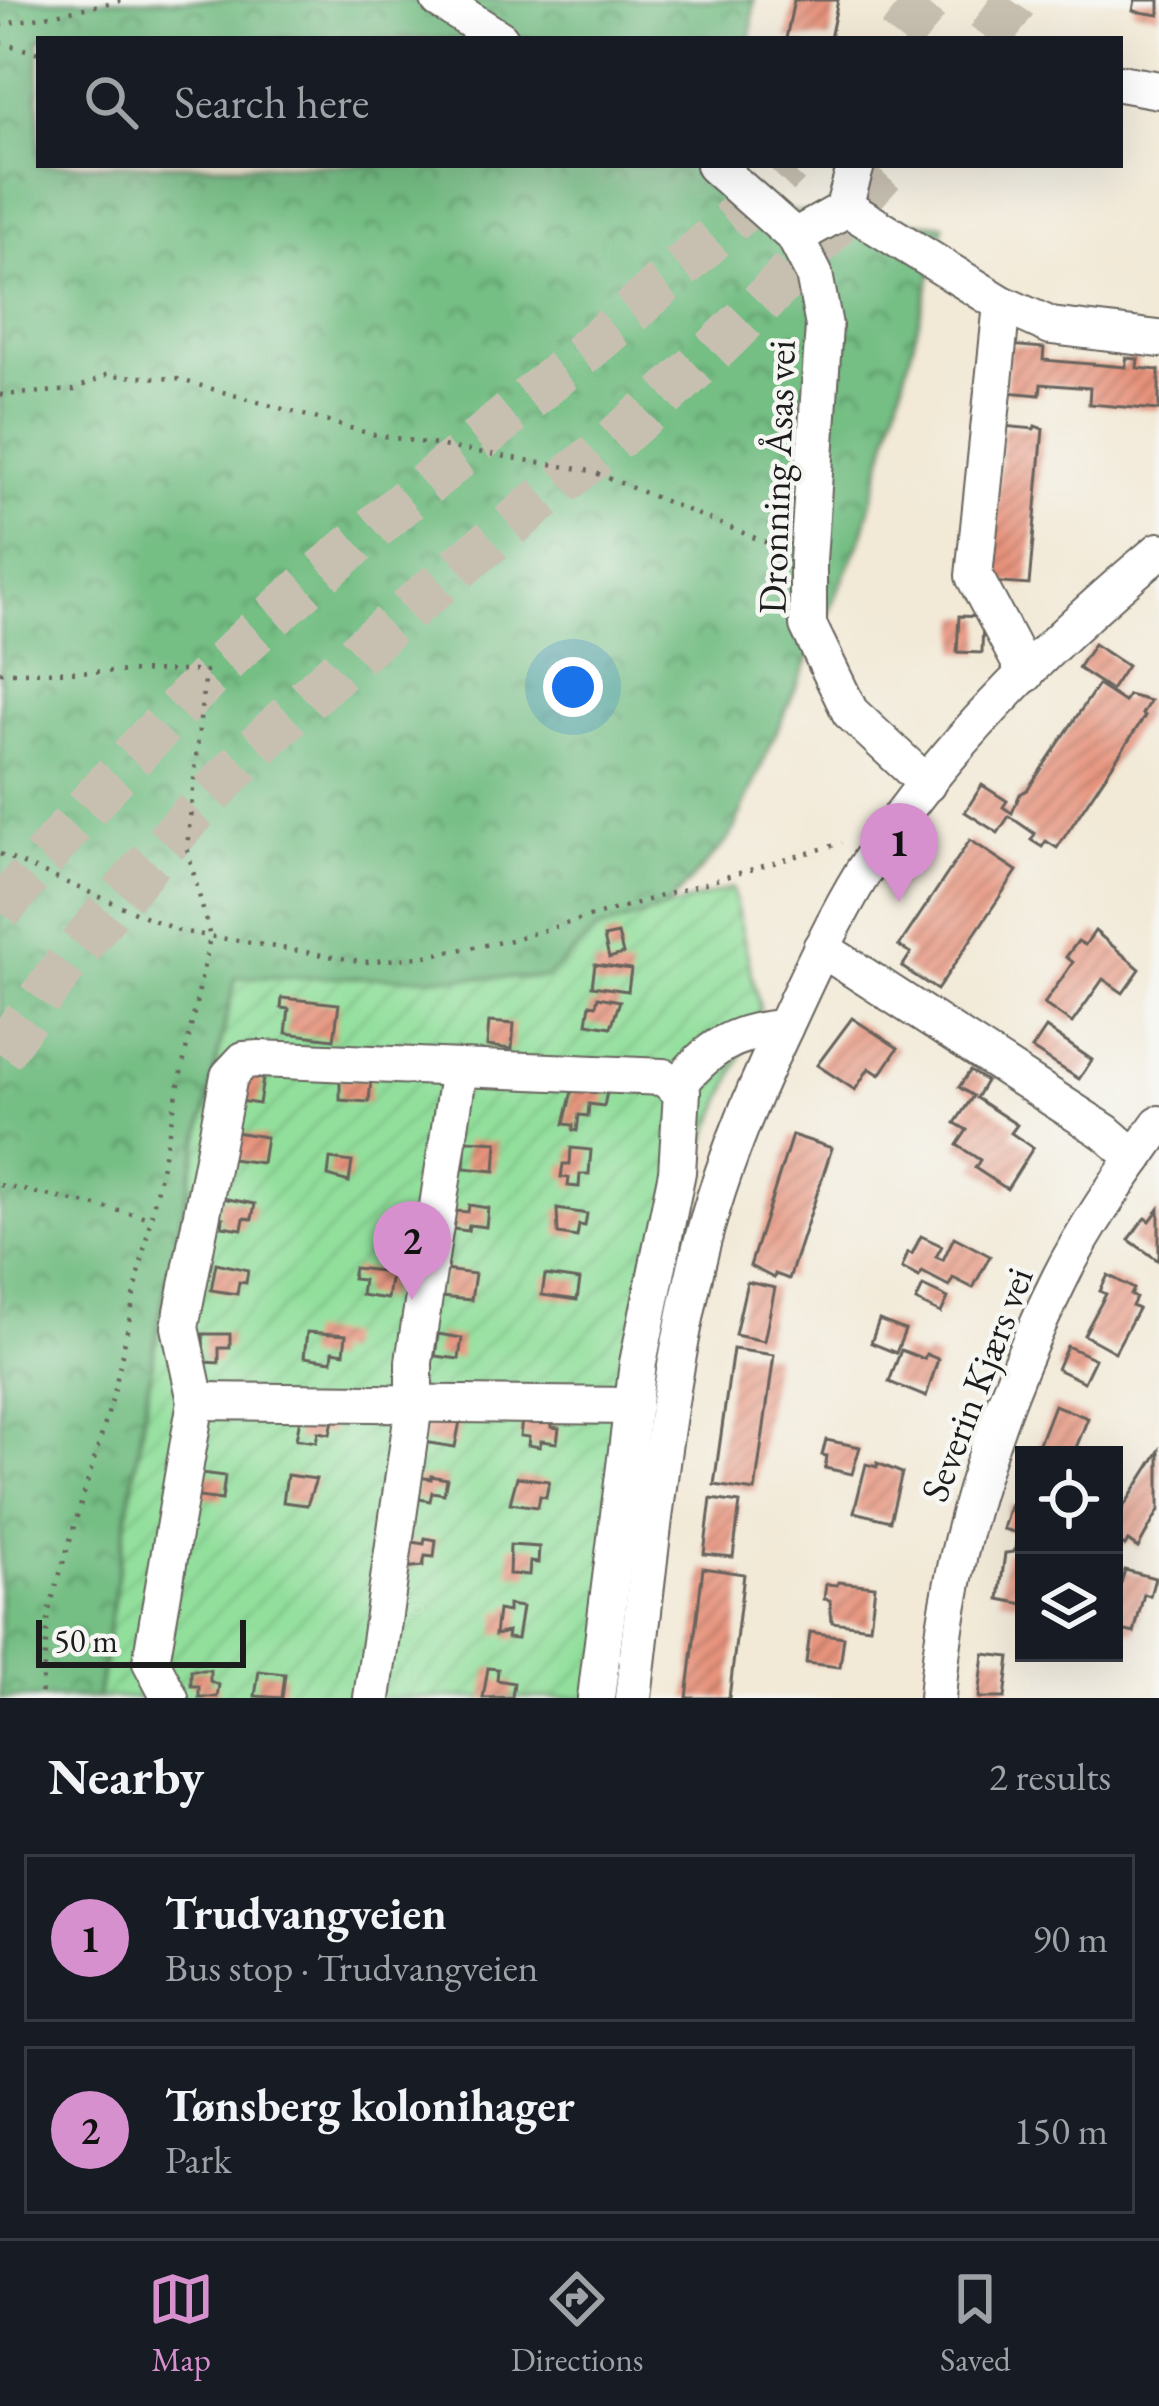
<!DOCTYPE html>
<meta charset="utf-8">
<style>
body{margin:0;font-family:"EB Garamond",serif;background:#20242c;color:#f1f3f6}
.controls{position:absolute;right:36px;bottom:36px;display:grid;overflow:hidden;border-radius:0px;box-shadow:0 12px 48px #0002}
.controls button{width:108px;height:108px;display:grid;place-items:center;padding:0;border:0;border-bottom:3px solid #363941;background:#171b24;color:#f1f3f6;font:60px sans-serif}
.scale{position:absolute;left:36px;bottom:30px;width:210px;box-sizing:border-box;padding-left:12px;border:6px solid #1c1c1c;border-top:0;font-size:33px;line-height:42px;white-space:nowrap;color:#1c1c1c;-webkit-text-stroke:9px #f6f6f2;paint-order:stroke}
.you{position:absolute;left:573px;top:687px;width:42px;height:42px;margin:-30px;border:9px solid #fff;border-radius:50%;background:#1a73e8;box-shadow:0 0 0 18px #1a73e833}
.badge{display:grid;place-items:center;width:78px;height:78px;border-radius:50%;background:#d690ce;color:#111;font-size:39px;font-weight:700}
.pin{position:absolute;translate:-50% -99px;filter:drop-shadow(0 3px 6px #0008)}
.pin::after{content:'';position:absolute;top:63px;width:42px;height:36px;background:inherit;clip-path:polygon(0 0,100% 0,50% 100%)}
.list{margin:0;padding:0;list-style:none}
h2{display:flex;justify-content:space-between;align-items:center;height:156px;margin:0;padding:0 48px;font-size:51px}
h2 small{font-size:39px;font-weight:400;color:#9ea1a6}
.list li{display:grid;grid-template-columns:78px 1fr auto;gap:36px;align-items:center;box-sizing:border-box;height:168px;margin:0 24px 24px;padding:0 24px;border:3px solid #363941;border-radius:0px}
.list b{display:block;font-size:45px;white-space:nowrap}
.list p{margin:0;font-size:39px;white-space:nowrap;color:#9ea1a6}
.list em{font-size:39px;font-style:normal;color:#9ea1a6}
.icon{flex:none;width:66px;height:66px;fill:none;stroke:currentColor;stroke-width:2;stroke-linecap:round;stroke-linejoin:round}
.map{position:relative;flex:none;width:1159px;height:1698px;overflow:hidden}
.search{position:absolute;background:#171b24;box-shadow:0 12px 48px #0002;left:36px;right:36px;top:36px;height:132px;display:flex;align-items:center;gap:30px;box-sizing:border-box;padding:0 42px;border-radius:0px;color:#9ea1a6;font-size:45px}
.sheet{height:540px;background:#171b24}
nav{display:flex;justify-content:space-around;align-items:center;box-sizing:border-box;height:168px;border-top:3px solid #363941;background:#171b24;font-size:33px;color:#9ea1a6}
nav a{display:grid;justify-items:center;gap:6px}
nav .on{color:#d690ce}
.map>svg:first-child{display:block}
</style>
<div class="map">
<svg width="1159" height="1698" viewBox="0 0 1159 1698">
<defs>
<pattern id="forest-crowns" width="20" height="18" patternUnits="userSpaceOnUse" patternTransform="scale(3)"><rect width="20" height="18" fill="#75be84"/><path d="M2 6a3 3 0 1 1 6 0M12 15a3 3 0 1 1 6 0" fill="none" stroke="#5f9a6b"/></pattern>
<pattern id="garden-furrows" width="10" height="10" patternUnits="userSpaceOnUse" patternTransform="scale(3)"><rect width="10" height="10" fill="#92df9c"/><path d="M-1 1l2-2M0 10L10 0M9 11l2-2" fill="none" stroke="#7dbf86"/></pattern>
<pattern id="building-hatch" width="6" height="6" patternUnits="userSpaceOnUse" patternTransform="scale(3)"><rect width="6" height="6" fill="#e7937c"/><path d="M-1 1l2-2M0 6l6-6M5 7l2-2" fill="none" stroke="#ba7765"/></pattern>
</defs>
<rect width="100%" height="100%" fill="#f6f6f2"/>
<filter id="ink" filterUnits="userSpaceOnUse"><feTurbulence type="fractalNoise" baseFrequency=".00833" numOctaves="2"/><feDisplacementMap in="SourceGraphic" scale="24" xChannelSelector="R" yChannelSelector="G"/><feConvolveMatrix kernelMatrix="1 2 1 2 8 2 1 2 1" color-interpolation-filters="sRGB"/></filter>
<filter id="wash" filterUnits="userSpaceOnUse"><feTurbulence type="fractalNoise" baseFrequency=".004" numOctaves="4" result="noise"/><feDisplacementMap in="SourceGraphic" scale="48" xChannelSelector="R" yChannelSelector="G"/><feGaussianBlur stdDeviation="2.7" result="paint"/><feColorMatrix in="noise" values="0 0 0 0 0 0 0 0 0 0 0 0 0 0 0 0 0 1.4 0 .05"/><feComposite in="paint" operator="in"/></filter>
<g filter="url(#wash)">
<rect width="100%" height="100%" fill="#f2e9d6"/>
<polygon fill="url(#forest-crowns)" stroke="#486d50" stroke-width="3" points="0,0 754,0 751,39 39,39 39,165 739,165 736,206 944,225 863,534 730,838 665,908 596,930 546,978 235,978 160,1312 97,1698 0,1698"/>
<polygon fill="url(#garden-furrows)" stroke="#577e5c" stroke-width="3" points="732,888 760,1009 695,1167 661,1288 605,1698 98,1698 161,1312 236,977 546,978 596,930"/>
<g id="blocks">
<g fill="url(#building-hatch)">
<polygon points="794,0 838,0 830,39 786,39"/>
<polygon points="1135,0 1159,0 1159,15 1133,11"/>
<polygon points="1009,345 1044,348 1043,360 1126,367 1126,358 1138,359 1137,368 1159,370 1159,410 1089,404 1090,388 1041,384 1040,395 1006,392"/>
<polygon points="1003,426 1034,429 1035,426 1043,429 1029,585 990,582"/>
<polygon points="959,616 983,617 982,653 957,652"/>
<polygon points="1094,644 1127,666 1111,690 1078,668"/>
<polygon points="1098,685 1124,702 1128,695 1150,701 1142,714 1145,716 1057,848 1046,841 1042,847 1031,840 1035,834 1009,816 998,833 965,812 982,785 1007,801 1003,807 1012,813 1020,794 1027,790"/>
<polygon points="970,840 1017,871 937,990 902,967 911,953 899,946"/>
<polygon points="1095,931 1140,969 1123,993 1103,979 1072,1023 1044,1004 1073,962 1066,957 1078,941 1085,945"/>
<polygon points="618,934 623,954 609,958 604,937"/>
<polygon points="595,964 631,969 628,991 592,986"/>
<polygon points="598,997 620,1001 611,1027 587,1023 590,1004 596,1005"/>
<polygon points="282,998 339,1004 334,1039 286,1033 289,1009 281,1008"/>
<polygon points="852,1018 898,1048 880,1075 869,1068 855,1090 817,1065"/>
<polygon points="489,1022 514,1024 512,1049 487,1046"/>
<polygon points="1046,1028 1092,1060 1079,1079 1032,1049"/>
<polygon points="970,1071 986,1081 976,1098 1017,1125 1011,1133 1033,1148 1007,1189 975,1168 980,1160 957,1145 967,1130 955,1123 973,1096 959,1087"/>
<polygon points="244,1076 263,1079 259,1104 240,1101"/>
<polygon points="340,1077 371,1079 369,1102 340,1100"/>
<polygon points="573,1087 607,1092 604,1106 589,1104 588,1116 579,1115 577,1131 573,1130 573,1125 564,1124"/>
<polygon points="235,1132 266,1137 262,1163 231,1159"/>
<polygon points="792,1135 832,1148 789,1279 775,1274 774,1278 750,1266"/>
<polygon points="466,1140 497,1142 495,1171 464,1168"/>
<polygon points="571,1148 591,1150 589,1174 580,1174 579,1187 568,1186 569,1178 561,1177 563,1164 570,1164"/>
<polygon points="330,1159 352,1162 349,1182 328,1176"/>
<polygon points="222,1198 255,1204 252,1219 244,1218 242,1229 222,1226 223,1218 218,1218"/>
<polygon points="469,1205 488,1208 486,1227 469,1225 468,1231 453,1229 455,1211 468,1212"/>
<polygon points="557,1209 587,1214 585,1226 579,1225 577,1237 558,1234"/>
<polygon points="1159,1209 1159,1261 1129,1240 1140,1224 1146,1218 1150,1221"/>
<polygon points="921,1236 942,1246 936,1257 943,1260 954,1237 990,1256 973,1288 953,1278 949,1286 922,1272 919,1277 902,1268 908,1252 912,1254"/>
<polygon points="216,1263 248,1270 246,1283 239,1282 237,1294 211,1290"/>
<polygon points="354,1268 391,1272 387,1299 361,1295 363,1280 352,1279"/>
<polygon points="444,1270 475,1274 471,1300 440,1297"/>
<polygon points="545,1275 580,1280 577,1300 542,1295"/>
<polygon points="1108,1275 1134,1289 1131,1295 1136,1298 1132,1306 1138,1309 1115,1352 1084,1335 1106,1294 1100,1291"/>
<polygon points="747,1282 775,1288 764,1341 735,1335"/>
<polygon points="923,1286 948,1298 941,1313 916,1301"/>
<polygon points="879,1320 905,1330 896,1353 871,1343"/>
<polygon points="307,1332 346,1335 344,1353 333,1351 332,1361 304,1357"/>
<polygon points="203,1334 230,1334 230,1348 219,1348 219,1363 204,1362"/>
<polygon points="438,1334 462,1338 459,1359 435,1356"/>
<polygon points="1067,1346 1095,1359 1084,1382 1057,1369"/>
<polygon points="733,1349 774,1355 755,1491 714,1485"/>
<polygon points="901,1350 924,1359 926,1354 938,1359 926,1397 889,1382"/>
<polygon points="1054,1405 1088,1418 1073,1455 1041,1455 1036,1451"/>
<polygon points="301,1414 333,1420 330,1434 318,1432 316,1442 296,1439"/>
<polygon points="428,1416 460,1421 455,1447 423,1442"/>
<polygon points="552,1418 551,1427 559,1428 557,1443 541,1441 540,1447 528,1445 529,1437 520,1436 522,1420"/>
<polygon points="826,1440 860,1447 852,1474 825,1468 827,1456 822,1455"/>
<polygon points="1159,1451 1159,1510 1138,1548 1128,1541 1125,1546 1117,1542 1114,1549 1114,1522"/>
<polygon points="877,1463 902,1473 890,1521 854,1512 866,1464 877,1467"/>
<polygon points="194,1472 225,1476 222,1500 191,1496"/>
<polygon points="287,1475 316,1479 307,1505 283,1502"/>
<polygon points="431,1476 447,1479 444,1494 432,1492 430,1501 414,1498 418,1477 431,1479"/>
<polygon points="517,1477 549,1481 546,1497 540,1496 538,1507 510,1503"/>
<polygon points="711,1499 740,1503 733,1557 704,1554"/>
<polygon points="1010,1505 1024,1509 1024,1535 1003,1529"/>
<polygon points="425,1538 436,1540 434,1557 425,1556 423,1566 403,1568 407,1541 424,1544"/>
<polygon points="1017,1541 1024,1542 1024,1604 999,1599 1005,1553 1014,1552"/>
<polygon points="510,1545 539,1547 538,1563 530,1562 529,1575 509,1574"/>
<polygon points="703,1568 744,1574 729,1698 687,1698"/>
<polygon points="1125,1570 1155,1578 1150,1596 1144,1594 1134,1633 1114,1628 1114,1581 1121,1583"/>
<polygon points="838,1582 875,1586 870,1627 832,1622 830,1600 824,1599 826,1584 837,1585"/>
<polygon points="508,1605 522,1607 517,1639 507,1638 508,1632 495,1635 498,1610 508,1612"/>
<polygon points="810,1632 844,1637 840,1667 806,1663"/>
<polygon points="984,1654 1010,1657 1005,1698 979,1698"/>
<polygon points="488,1668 498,1669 497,1680 514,1683 512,1697 483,1698"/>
<polygon points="191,1670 210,1670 210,1681 219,1685 217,1697 199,1697 199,1686 191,1686"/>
<polygon points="259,1671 285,1674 282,1698 255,1696"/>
</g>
</g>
</g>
<g filter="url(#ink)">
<use href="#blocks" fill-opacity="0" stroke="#67645d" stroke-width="3"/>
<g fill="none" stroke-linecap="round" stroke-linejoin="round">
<g stroke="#c7c0b1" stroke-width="45" stroke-dasharray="45 22" stroke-linecap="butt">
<polyline points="899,39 929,0"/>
<polyline points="989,39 1016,0"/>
<path d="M 0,911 C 88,802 181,698 286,604 C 452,456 632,324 788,165"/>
<path d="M 0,1054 C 91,925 192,805 308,698 C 412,601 526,515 634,423 C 726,344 809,255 889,165"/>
</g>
<g stroke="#67645d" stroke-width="40">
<g id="minor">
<polyline points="439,0 500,39"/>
<polyline points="1120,83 1159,90"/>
<polyline points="714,165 795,237 847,208 1002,304 1051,326 1159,339"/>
<polyline points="856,165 843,210 795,237 814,274 824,326 808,560 808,625 850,712 927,784"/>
<polyline points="1002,304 974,576 1026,674"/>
<polyline points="821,948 1105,1132 1135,1158"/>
<path d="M 677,1087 C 707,1048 734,1031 784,1028"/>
<polyline points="196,1401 633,1406"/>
<polyline points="170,1698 151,1662 196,1401 180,1327 229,1076 244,1060 260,1059 663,1077 682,1092 677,1172 638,1363 596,1698"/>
<polyline points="372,1698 414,1405 414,1362 459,1069"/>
<path d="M 633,1698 C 651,1548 664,1394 701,1247 C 720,1171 751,1097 785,1026 C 809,974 833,921 863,872 C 938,752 1051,641 1159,551"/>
<path d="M 937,1698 C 948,1552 995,1409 1060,1278 C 1086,1225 1124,1173 1159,1124"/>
</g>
</g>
<g stroke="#67645d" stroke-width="4.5" stroke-dasharray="3 9" stroke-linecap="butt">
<polyline points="0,25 125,0"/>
<polyline points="0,43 39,53"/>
<polyline points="0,395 74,390 106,375 177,379 371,434 591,471 775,546"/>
<polyline points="0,672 205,671 187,848 210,937 113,1397 49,1610 41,1698"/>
<polyline points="0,854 179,931 365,962 420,957 507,941 842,843"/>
<polyline points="0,1185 147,1217"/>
</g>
<use href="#minor" stroke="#fff" stroke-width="36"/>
</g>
</g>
<g text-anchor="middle" stroke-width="9" stroke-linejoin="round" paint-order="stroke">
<g font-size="39" fill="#1c1c1c" stroke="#f6f6f2">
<text transform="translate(776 477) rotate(-88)" y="14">Dronning Åsas vei</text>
<text transform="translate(976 1384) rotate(-69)" y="14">Severin Kjærs vei</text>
</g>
</g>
</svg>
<div class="controls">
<button><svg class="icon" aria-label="locate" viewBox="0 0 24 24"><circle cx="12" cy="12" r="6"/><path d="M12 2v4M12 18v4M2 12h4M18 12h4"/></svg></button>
<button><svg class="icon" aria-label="layers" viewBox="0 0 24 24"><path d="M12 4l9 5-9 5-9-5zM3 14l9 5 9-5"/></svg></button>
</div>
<div class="scale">50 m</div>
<div class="you"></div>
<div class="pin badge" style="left:899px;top:902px">1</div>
<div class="pin badge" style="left:412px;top:1300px">2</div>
<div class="search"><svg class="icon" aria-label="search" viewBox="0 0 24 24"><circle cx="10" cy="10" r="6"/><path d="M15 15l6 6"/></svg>Search here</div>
</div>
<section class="sheet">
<h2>Nearby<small>2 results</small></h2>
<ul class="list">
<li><span class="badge">1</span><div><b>Trudvangveien</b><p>Bus stop · Trudvangveien</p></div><em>90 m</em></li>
<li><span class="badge">2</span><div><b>Tønsberg kolonihager</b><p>Park</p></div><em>150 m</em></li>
</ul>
</section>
<nav>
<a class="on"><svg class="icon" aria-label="map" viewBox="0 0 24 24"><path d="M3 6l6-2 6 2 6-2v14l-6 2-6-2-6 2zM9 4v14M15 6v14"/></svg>Map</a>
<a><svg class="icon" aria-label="directions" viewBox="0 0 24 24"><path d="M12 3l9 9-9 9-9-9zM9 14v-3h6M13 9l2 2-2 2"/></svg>Directions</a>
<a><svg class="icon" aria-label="saved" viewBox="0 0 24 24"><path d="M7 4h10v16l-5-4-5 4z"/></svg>Saved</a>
</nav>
